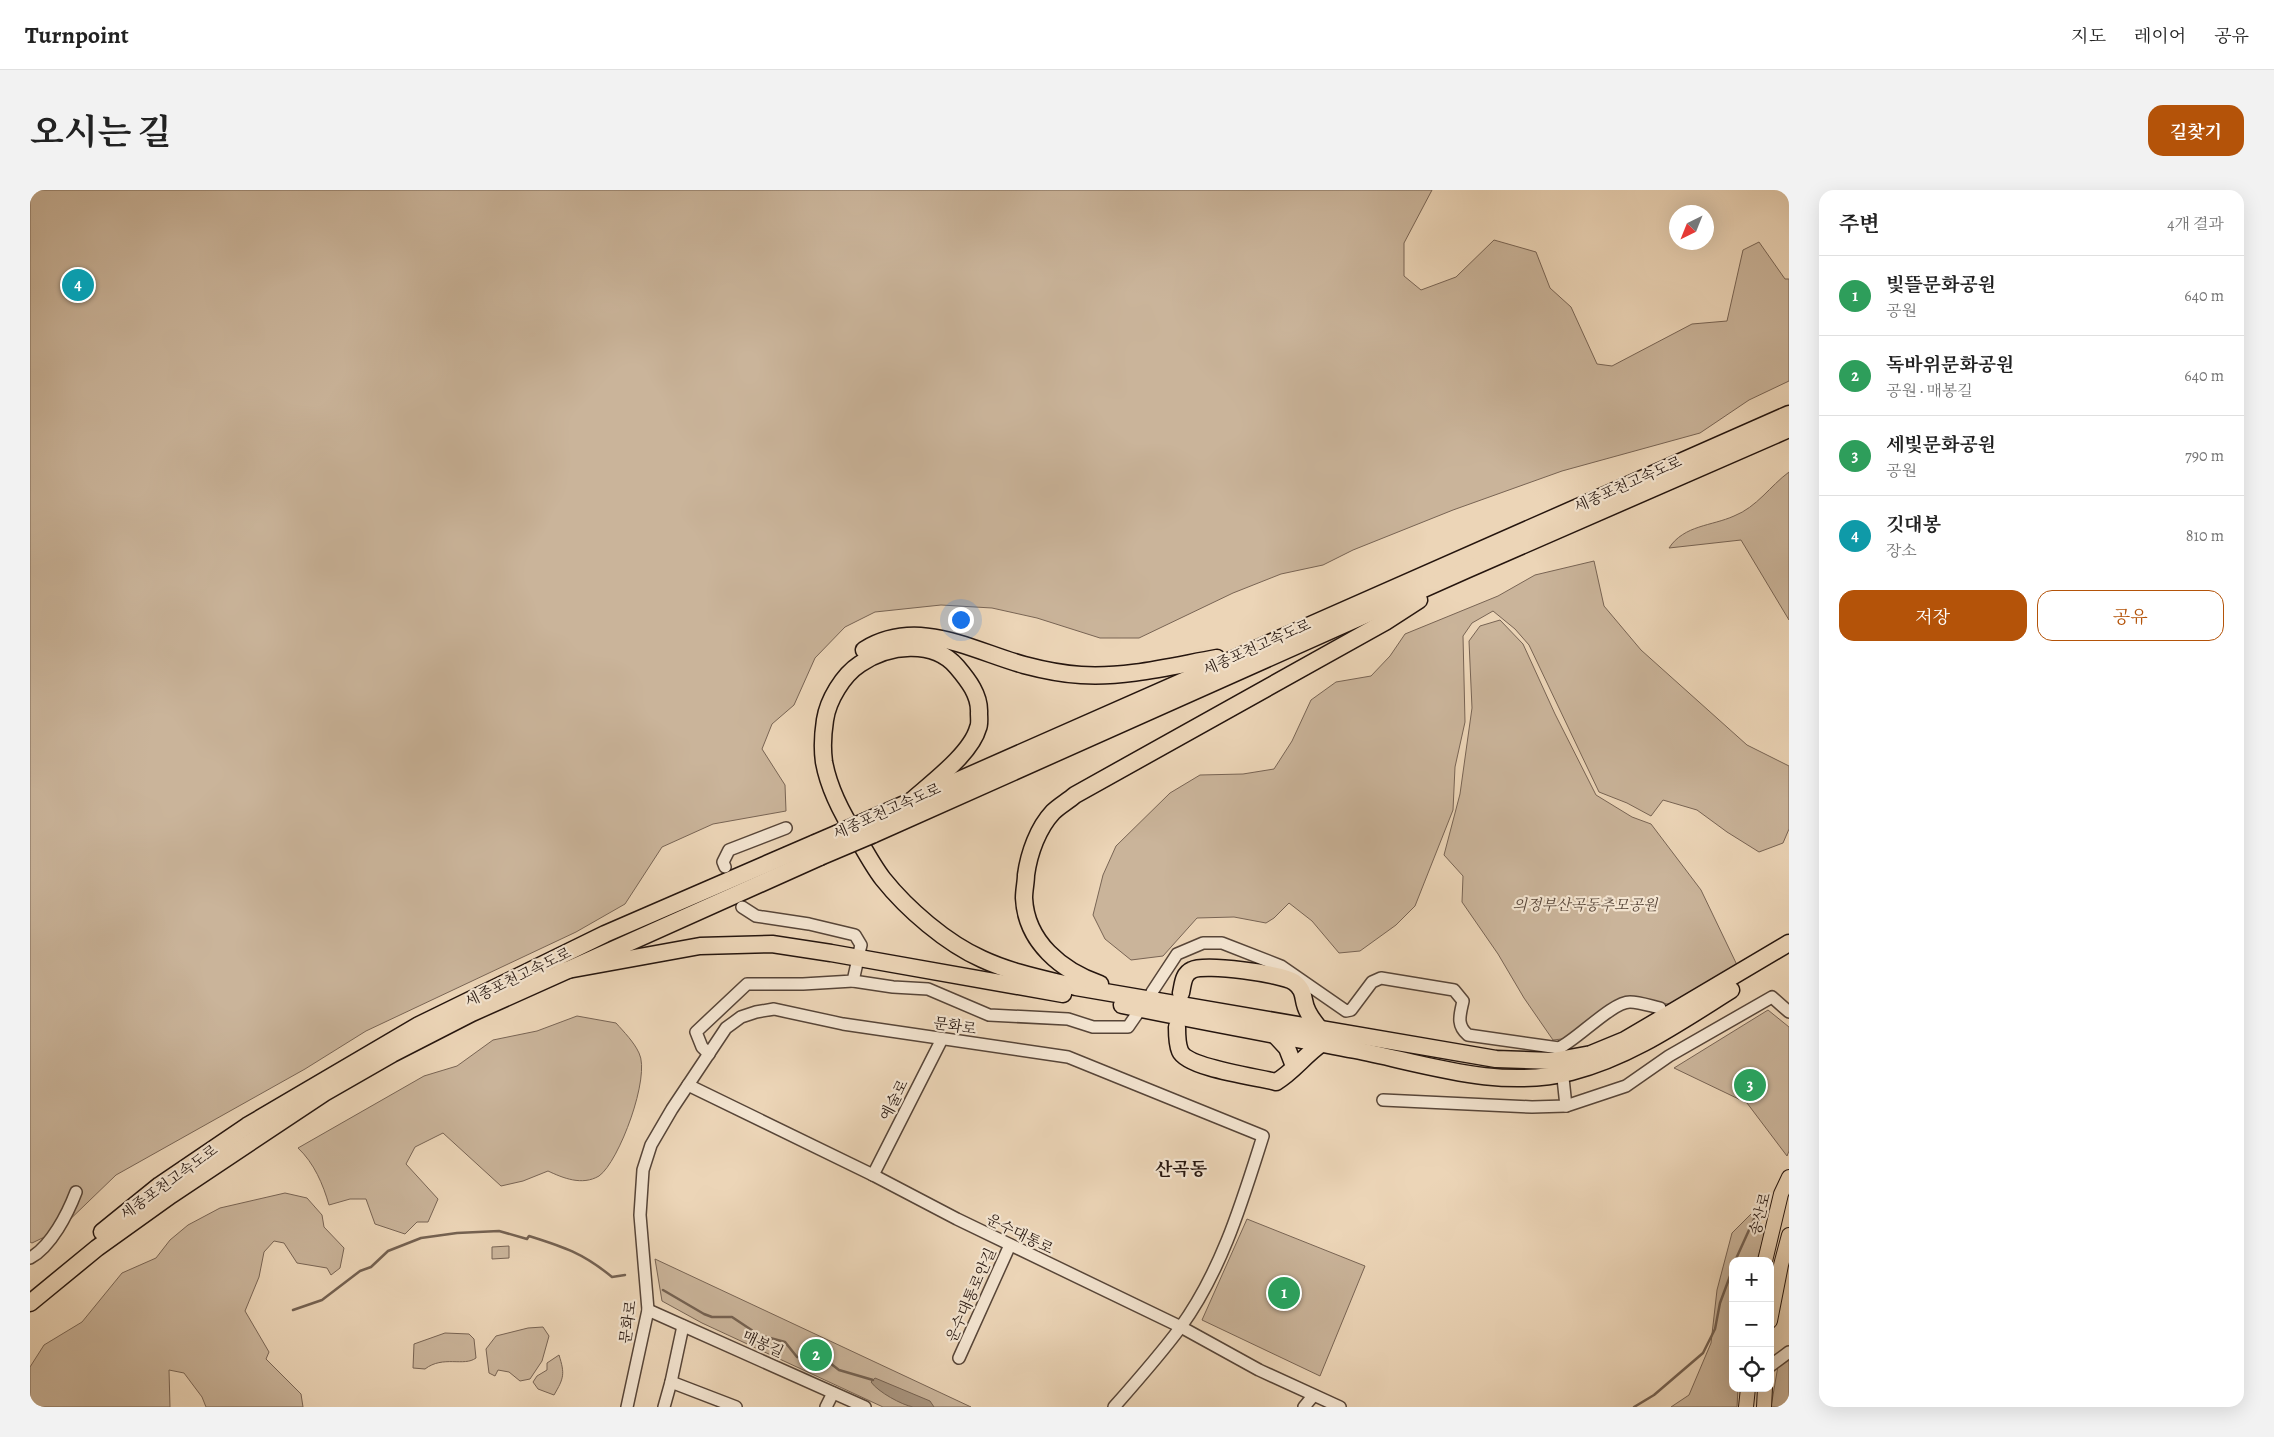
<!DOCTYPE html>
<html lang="ko">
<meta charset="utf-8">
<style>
body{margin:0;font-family:Alegreya,"Noto Serif KR",serif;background:#f2f2f2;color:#222}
.controls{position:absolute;right:15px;bottom:15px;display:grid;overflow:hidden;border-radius:10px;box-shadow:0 5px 20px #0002}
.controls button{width:45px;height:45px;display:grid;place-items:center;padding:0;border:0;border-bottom:1px solid #e0e0e0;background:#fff;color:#222;font:25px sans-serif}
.compass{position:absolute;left:1639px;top:15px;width:45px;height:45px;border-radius:50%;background:#fff;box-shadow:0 5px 20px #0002;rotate:223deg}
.you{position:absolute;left:930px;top:429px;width:18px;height:18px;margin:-12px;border:4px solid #fff;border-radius:50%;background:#1a73e8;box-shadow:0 0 0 8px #1a73e833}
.badge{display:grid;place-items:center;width:32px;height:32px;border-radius:50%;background:#b45309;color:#fff;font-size:16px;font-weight:700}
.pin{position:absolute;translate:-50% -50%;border:2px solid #fff;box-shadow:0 1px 5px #0006}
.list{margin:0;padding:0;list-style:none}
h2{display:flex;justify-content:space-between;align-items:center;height:65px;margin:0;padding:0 20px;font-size:21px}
h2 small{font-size:16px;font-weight:400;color:#767676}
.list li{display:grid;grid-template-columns:32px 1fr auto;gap:15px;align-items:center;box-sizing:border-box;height:80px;padding:0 20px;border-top:1px solid #e0e0e0}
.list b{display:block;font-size:19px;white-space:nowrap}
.list p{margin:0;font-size:16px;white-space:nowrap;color:#767676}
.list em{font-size:16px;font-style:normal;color:#767676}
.actions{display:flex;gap:10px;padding:15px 20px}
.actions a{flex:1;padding:11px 0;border:1px solid #b45309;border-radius:15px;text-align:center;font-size:18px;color:#b45309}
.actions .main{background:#b45309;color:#fff}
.icon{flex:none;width:28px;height:28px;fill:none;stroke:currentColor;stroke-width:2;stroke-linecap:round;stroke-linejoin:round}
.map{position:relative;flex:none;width:1759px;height:1217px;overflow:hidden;border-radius:15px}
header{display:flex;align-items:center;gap:30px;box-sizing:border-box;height:70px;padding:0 25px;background:#fff;border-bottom:1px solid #e0e0e0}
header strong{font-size:24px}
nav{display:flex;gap:28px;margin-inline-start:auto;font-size:18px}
.intro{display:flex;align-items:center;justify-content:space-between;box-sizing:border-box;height:120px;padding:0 30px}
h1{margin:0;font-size:35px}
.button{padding:12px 22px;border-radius:15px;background:#b45309;color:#fff;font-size:18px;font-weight:700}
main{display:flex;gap:30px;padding:0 30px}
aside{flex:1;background:#fff;border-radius:15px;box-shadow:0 5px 20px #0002}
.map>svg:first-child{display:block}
</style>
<header>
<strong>Turnpoint</strong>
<nav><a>지도</a><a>레이어</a><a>공유</a></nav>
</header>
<div class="intro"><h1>오시는 길</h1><a class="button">길찾기</a></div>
<main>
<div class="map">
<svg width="1759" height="1217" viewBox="0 0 1759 1217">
<rect width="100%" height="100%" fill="#ecd5b7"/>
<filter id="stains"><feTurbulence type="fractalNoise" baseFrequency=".004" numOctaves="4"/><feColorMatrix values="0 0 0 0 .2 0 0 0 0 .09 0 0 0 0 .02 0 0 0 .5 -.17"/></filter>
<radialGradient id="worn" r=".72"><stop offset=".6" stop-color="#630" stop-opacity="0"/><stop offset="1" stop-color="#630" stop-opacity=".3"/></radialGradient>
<g fill="#cab49a" stroke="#786454">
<polygon points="0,0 1402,0 1374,53 1374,86 1391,100 1426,87 1464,50 1506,62 1520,98 1541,117 1567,174 1582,176 1662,134 1697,131 1713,60 1729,52 1755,89 1759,89 1759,191 1719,210 1670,243 1532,281 1423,320 1323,360 1293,375 1251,384 1203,403 1109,448 1070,448 1007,428 962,418 911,415 845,422 815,437 785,468 764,515 742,534 732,559 755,595 756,621 683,634 632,657 595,714 546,742 336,841 275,879 86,985 29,1040 2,1053 0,1052"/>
<path d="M 1759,282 L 1759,430 L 1711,350 L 1639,358 C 1654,335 1682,336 1704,326 C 1727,317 1740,296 1759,282 Z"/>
<polygon points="1564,371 1574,416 1611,460 1717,555 1759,576 1759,639 1753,653 1729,662 1697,642 1667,620 1633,610 1621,626 1597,613 1569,602 1499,455 1485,439 1463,421 1442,433 1433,446 1435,532 1425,577 1423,620 1385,716 1366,735 1330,761 1309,763 1282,731 1259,713 1244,728 1236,733 1204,727 1167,728 1133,766 1101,770 1075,749 1063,725 1073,685 1086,656 1140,603 1170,585 1213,584 1244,579 1262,551 1281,510 1306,492 1341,486 1360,466 1375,444 1468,406 1505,385"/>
<polygon points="1470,430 1493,454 1525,524 1566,605 1602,627 1621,634 1671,700 1707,775 1639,814 1588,809 1540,848 1523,850 1494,808 1468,764 1432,712 1433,686 1414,665 1430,604 1442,518 1439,451 1450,436"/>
<polygon points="1738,820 1759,837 1759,961 1757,966 1717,913 1644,878"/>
<path d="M 547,826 L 586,833 C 594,842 604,852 609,863 C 621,886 589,972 569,986 C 552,996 533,988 518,981 L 493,991 L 471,996 L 413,943 L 385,957 L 376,974 L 408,1009 L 398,1032 L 387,1032 L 375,1044 L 345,1034 L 336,1009 L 320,1009 L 299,1015 C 293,994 284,973 268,958 L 394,886 L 427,876 L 463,850 L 507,841 Z"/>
<polygon points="255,1003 277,1008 292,1025 294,1037 314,1058 310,1078 301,1085 297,1078 267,1073 254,1053 244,1051 234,1062 229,1087 215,1121 239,1162 236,1169 271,1204 273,1217 176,1217 172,1207 154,1183 139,1180 140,1217 0,1217 0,1177 14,1155 52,1132 92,1083 126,1068 140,1050 158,1035 190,1018"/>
<path d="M 1721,1024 C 1742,1039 1732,1049 1727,1071 L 1703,1071 L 1703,1198 L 1708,1198 L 1707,1217 L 1641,1217 L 1659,1205 L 1681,1153 L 1687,1100 L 1702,1043 Z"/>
<polygon points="1217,1029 1335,1076 1290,1186 1172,1130"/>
<polygon points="479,1056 479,1068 462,1069 462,1057"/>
<polygon points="625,1069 941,1217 853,1217 672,1133 632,1111"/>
<polygon points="513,1137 519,1146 512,1171 500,1189 490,1191 479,1182 468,1180 465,1186 459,1183 456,1159 466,1146 498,1138"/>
<path d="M 415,1143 L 439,1144 L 444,1149 L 446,1168 C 434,1177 413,1165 395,1179 L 383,1178 L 384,1154 Z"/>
<path d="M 529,1165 C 535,1184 534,1188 524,1205 L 508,1199 L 503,1192 L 507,1186 L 517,1180 L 517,1173 Z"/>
<polygon points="1759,1167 1759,1217 1741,1217 1748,1176"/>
</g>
<path fill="#a8947e" stroke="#746151" d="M 845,1188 L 900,1211 L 904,1217 C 897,1217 890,1217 883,1217 C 872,1215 848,1202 841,1192 Z"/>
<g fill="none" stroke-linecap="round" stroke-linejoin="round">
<g stroke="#746151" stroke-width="2.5">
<polyline points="1705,1071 1724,1029"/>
<polyline points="633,1100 674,1124 682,1127 702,1127 729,1145 755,1152 767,1167 796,1170 809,1180 843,1190"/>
<path d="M 263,1120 L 292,1110 L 330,1081 L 341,1077 L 358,1061 L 391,1048 L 427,1043 L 469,1041 L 497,1049 L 499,1046 C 534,1057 553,1063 582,1087 L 595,1085"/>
<polyline points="1604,1217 1624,1205 1673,1163 1685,1139 1690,1113 1703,1078"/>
</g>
<g stroke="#574538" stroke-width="14">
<g id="minor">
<polyline points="695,677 693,672 699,660 756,638"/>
<polyline points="712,717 726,726 779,734 825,745 831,755 829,763"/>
<polyline points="823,791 863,797 898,799 959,825 1038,829 1063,837 1098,837 1107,824"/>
<path d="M 1122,802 L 1147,764 L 1173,753 L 1192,753 L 1251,776 L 1316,821 L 1321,820 L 1342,792 L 1351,788 L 1424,800 L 1433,811 C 1430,825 1426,835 1438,845 L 1529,858 C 1548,849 1582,812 1600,812 C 1609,812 1621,816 1630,818"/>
<polyline points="679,864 672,857 666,842 717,794 773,794 823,791 827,773"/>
<polyline points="1533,888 1536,916"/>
<polyline points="658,895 843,985 927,1029 1151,1137 1229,1180 1310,1217"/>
<polyline points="1353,910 1502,917 1536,916 1596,896 1639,866 1742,807 1759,822"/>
<polyline points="843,985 912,849"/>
<path d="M 0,1068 C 21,1057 38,1023 46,1002"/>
<polyline points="618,1120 835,1217"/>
<polyline points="929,1168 980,1055"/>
<polyline points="1740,1176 1759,1162"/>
<polyline points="641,1192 706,1217"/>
<path d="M 597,1217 L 618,1120 L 610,1025 L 613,980 L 621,955 L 642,919 L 696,838 L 711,827 L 726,822 L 744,819 L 813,834 L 1038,867 L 1233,946 C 1212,1012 1192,1080 1150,1138 C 1130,1165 1107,1191 1084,1217"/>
<polyline points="634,1217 641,1192 653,1136"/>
<polyline points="796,1217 803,1203"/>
<polyline points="1274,1217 1283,1206"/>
</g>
</g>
<g stroke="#25150e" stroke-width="16">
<g id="major">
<polyline points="1735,1071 1751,1004 1759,987"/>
<polyline points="1740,1131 1751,1075 1759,1045"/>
<polyline points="1716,1217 1718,1198"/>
<polyline points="1734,1217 1735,1198"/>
</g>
</g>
<g stroke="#25150e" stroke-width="19">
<g id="highway">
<path d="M 834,460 C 887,427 941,460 994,475 C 1013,480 1032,484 1051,485 C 1096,488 1142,476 1187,468"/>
<path d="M 880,612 C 900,594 941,564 948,538 C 950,534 949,528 949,523 C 950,505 938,490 927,477 C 903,449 858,455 830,474 C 813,485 798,510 795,530 C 793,543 792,558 794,572 C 799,599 812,624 827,647 C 835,661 843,676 853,689 C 877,719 916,753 952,769 C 982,783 1014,789 1046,797 L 1466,869 L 1523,871 L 1561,864 L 1595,850 L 1759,753"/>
<polyline points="836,631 1759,224"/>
<polyline points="842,645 1436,380 1759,239"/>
<polyline points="532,781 670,756 742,754 801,763 1033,804"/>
<path d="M 1070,794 C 1032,781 996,752 994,708 C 994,700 996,692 996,685 C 999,663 1008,638 1023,622 C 1029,616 1038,611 1045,605 L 1355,432 L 1389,410"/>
<path d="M 1151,803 C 1153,794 1153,784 1162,780 C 1175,773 1252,784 1264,792 C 1277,802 1271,810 1278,822 C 1281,828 1285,833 1289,838"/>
<path d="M 1092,815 C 1169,831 1247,845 1325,860 C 1396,874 1468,900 1541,882 C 1600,867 1650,832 1701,800"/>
<path d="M 1147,837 C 1147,844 1147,854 1150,861 C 1157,878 1227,887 1246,892 C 1263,882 1275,865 1291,854"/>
<polyline points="1245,845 1257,858 1264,876"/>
<polyline points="72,1042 130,995 217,936 389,835 575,744 785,653"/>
<polyline points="0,1113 67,1058 141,1005 294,903 362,864 442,823 790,667"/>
</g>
</g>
<use href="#minor" stroke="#f3e4d0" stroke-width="11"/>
<use href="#major" stroke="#ecd5b7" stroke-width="14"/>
<use href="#highway" stroke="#ecd5b7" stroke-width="16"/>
<g stroke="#25150e" stroke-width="19" stroke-linecap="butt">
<g id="highway-bridge">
<polyline points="785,653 836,631"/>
<polyline points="790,667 842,645"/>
</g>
</g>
<use href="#highway-bridge" stroke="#ecd5b7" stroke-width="16"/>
</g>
<g text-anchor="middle" stroke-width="4.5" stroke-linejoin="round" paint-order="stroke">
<g font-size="15" fill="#25150e" stroke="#f3e4d0">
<text transform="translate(1598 294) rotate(-24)" y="5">세종포천고속도로</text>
<text transform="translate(1227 457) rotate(-24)" y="5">세종포천고속도로</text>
<text transform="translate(857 621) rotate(-24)" y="5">세종포천고속도로</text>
<text transform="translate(488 787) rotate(-26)" y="5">세종포천고속도로</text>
<text transform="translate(925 836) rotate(9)" y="5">문화로</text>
<text transform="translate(864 910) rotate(-63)" y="5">예술로</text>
<text transform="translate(139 992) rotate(-36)" y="5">세종포천고속도로</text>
<text transform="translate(1730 1024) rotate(-75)" y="5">송산로</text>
<text transform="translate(990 1044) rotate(26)" y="5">운수대통로</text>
<text transform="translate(941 1105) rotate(-66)" y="5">운수대통로안길</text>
<text transform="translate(598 1132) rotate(-82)" y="5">문화로</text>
<text transform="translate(733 1154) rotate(25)" y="5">매봉길</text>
</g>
<g font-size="15" font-style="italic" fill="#574538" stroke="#f3e4d0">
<text x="1555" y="720">의정부산곡동추모공원</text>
</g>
<g font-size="18" font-weight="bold" fill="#25150e" stroke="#f3e4d0">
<text x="1151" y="985">산곡동</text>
</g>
</g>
<rect width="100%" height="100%" filter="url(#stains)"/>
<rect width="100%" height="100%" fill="url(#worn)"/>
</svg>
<div class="controls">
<button>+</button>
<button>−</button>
<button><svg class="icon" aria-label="locate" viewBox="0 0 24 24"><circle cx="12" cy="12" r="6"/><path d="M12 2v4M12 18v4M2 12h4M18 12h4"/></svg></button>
</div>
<svg class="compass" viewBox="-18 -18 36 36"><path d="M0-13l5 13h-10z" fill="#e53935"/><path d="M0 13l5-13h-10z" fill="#767676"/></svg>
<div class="you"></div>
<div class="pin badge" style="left:1254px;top:1103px;background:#2e9e5b">1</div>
<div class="pin badge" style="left:786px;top:1165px;background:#2e9e5b">2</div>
<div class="pin badge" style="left:1720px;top:895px;background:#2e9e5b">3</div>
<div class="pin badge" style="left:48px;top:95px;background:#0f9aa8">4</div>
</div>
<aside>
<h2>주변<small>4개 결과</small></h2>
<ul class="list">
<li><span class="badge" style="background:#2e9e5b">1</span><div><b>빛뜰문화공원</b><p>공원</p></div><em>640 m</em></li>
<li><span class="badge" style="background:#2e9e5b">2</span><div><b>독바위문화공원</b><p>공원 · 매봉길</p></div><em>640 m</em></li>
<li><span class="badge" style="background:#2e9e5b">3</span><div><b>세빛문화공원</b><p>공원</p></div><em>790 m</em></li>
<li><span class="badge" style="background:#0f9aa8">4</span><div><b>깃대봉</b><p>장소</p></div><em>810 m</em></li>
</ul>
<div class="actions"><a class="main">저장</a><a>공유</a></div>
</aside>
</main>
